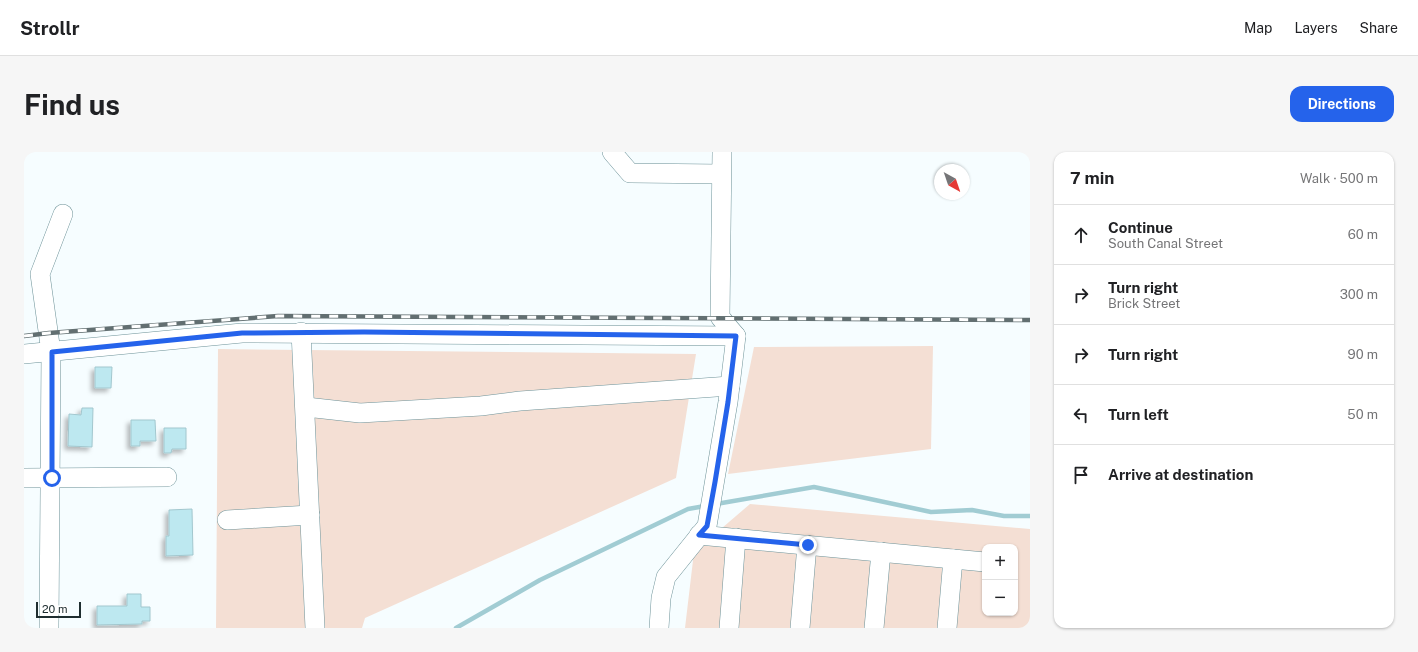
<!DOCTYPE html>
<meta charset="utf-8">
<style>
body{margin:0;font-family:"Public Sans",sans-serif;background:#f6f6f6;color:#202124}
.controls{position:absolute;right:12px;bottom:12px;display:grid;overflow:hidden;border-radius:8px;box-shadow:0 1px 3px #0004}
.controls button{width:36px;height:36px;display:grid;place-items:center;padding:0;border:0;border-bottom:1px solid #e0e0e0;background:#fff;color:#202124;font:20px sans-serif}
.compass{position:absolute;left:910px;top:12px;width:36px;height:36px;border-radius:50%;background:#fff;box-shadow:0 1px 3px #0004;rotate:140deg}
.scale{position:absolute;left:12px;bottom:10px;width:45px;box-sizing:border-box;padding-left:4px;border:2px solid #1f2e30;border-top:0;font-size:11px;line-height:14px;white-space:nowrap;color:#1f2e30;-webkit-text-stroke:3px #fff;paint-order:stroke}
.stop{position:absolute;width:12px;height:12px;margin:-9px;border:3px solid #2563eb;border-radius:50%;background:#fff}
.stop.end{background:#2563eb;border-color:#fff;box-shadow:0 1px 4px #0008}
.list{margin:0;padding:0;list-style:none}
h2{display:flex;justify-content:space-between;align-items:center;height:52px;margin:0;padding:0 16px;font-size:17px}
h2 small{font-size:13px;font-weight:400;color:#757577}
.list li{display:grid;grid-template-columns:26px 1fr auto;gap:12px;align-items:center;box-sizing:border-box;height:60px;padding:0 16px;border-top:1px solid #e0e0e0}
.list b{display:block;font-size:15px;white-space:nowrap}
.list p{margin:0;font-size:13px;white-space:nowrap;color:#757577}
.list em{font-size:13px;font-style:normal;color:#757577}
.icon{flex:none;width:22px;height:22px;fill:none;stroke:currentColor;stroke-width:2;stroke-linecap:round;stroke-linejoin:round}
.map{position:relative;flex:none;width:1006px;height:476px;overflow:hidden;border-radius:12px}
header{display:flex;align-items:center;gap:24px;box-sizing:border-box;height:56px;padding:0 20px;background:#fff;border-bottom:1px solid #e0e0e0}
header strong{font-size:19px}
nav{display:flex;gap:22px;margin-inline-start:auto;font-size:14px}
.intro{display:flex;align-items:center;justify-content:space-between;box-sizing:border-box;height:96px;padding:0 24px}
h1{margin:0;font-size:28px}
.button{padding:10px 18px;border-radius:12px;background:#2563eb;color:#fff;font-size:14px;font-weight:700}
main{display:flex;gap:24px;padding:0 24px}
aside{flex:1;background:#fff;border-radius:12px;box-shadow:0 1px 3px #0004}
.map>svg:first-child{display:block}
</style>
<header>
<strong>Strollr</strong>
<nav><a>Map</a><a>Layers</a><a>Share</a></nav>
</header>
<div class="intro"><h1>Find us</h1><a class="button">Directions</a></div>
<main>
<div class="map">
<svg width="1006" height="476" viewBox="0 0 1006 476">
<defs>
<filter id="shadow"><feDropShadow dx="-3.5" dy="3.5" stdDeviation="2" flood-color="#0004"/></filter>
</defs>
<rect width="100%" height="100%" fill="#f6fdff"/>
<g fill="#f4dfd4" fill-rule="evenodd">
<polygon points="909,194 907,297 704,322 730,195"/>
<polygon points="194,197 672,202 652,326 341,466 338,476 192,476"/>
<path d="M 726,352 L 1006,377 L 1006,476 L 661,476 L 670,400 ZM 961,395 L 991,395 L 991,461 L 961,461 Z"/>
</g>
<g fill="none" stroke-linecap="round" stroke-linejoin="round">
<g stroke="#a1ccd3" stroke-width="4.5">
<polyline points="692,352 790,335 907,360 948,358 980,364 1006,364"/>
<polyline points="432,476 516,428 664,357 681,354"/>
</g>
</g>
<g fill="#bde8f0" stroke="#a2c7ce" filter="url(#shadow)">
<polygon points="71,215 88,215 87,236 71,236"/>
<polygon points="58,256 69,256 68,295 44,294 45,262 57,263"/>
<polygon points="107,268 131,268 132,289 116,289 116,294 107,294"/>
<polygon points="140,276 162,276 162,297 148,297 147,301 140,301"/>
<polygon points="168,357 169,403 142,404 142,384 145,384 145,358"/>
<polygon points="103,442 117,442 117,455 126,455 126,469 118,469 118,472 73,473 73,454 103,454"/>
</g>
<g fill="none" stroke-linecap="round" stroke-linejoin="round">
<g stroke="#6e9399" stroke-width="20">
<g id="minor">
<polyline points="588,0 606,21 697,22"/>
<polyline points="277,180 291,476"/>
<polyline points="0,202 218,181 712,184"/>
<polyline points="282,255 336,261 457,254 496,249 706,234"/>
<polyline points="0,326 143,325"/>
<polyline points="203,368 286,363"/>
<polyline points="675,383 961,410"/>
<polyline points="25,476 27,200 16,122 39,62"/>
<polyline points="635,476 637,446 642,425 683,374 704,250 712,184 696,165 698,0"/>
<polyline points="705,476 712,386"/>
<polyline points="776,476 783,393"/>
<polyline points="850,476 857,400"/>
<polyline points="923,476 929,407"/>
</g>
</g>
<use href="#minor" stroke="#fff" stroke-width="19"/>
<g stroke="#626f71" stroke-width="4.5">
<polyline id="rail" points="0,184 25,181 254,164 1006,168"/>
</g>
<use href="#rail" stroke="#fff" stroke-width="3" stroke-dasharray="9" stroke-linecap="butt"/>
</g>
<g fill="none" stroke-linecap="round" stroke-linejoin="round">
<polyline stroke="#2563eb" stroke-width="5" points="28,326 28,200 218,181 340,180 712,184 704,250 691,330 683,374 675,383 784,393"/>
</g>
</svg>
<div class="controls">
<button>+</button>
<button>−</button>
</div>
<svg class="compass" viewBox="-18 -18 36 36"><path d="M0-13l5 13h-10z" fill="#e53935"/><path d="M0 13l5-13h-10z" fill="#757577"/></svg>
<div class="scale">20 m</div>
<div class="stop" style="left:28px;top:326px"></div>
<div class="stop end" style="left:784px;top:393px"></div>
</div>
<aside>
<h2>7 min<small>Walk · 500 m</small></h2>
<ul class="list">
<li><svg class="icon" aria-label="ahead" viewBox="0 0 24 24"><path d="M12 20V5M6 11l6-6 6 6"/></svg><div><b>Continue</b><p>South Canal Street</p></div><em>60 m</em></li>
<li><svg class="icon" aria-label="right" viewBox="0 0 24 24"><path d="M7 20v-9h11M14 6l5 5-5 5"/></svg><div><b>Turn right</b><p>Brick Street</p></div><em>300 m</em></li>
<li><svg class="icon" aria-label="right" viewBox="0 0 24 24"><path d="M7 20v-9h11M14 6l5 5-5 5"/></svg><div><b>Turn right</b></div><em>90 m</em></li>
<li><svg class="icon" aria-label="left" viewBox="0 0 24 24"><path d="M17 20v-9H6M10 6l-5 5 5 5"/></svg><div><b>Turn left</b></div><em>50 m</em></li>
<li><svg class="icon" aria-label="arrive" viewBox="0 0 24 24"><path d="M6 21V4h12l-3 4 3 4H6"/></svg><div><b>Arrive at destination</b></div></li>
</ul>
</aside>
</main>
